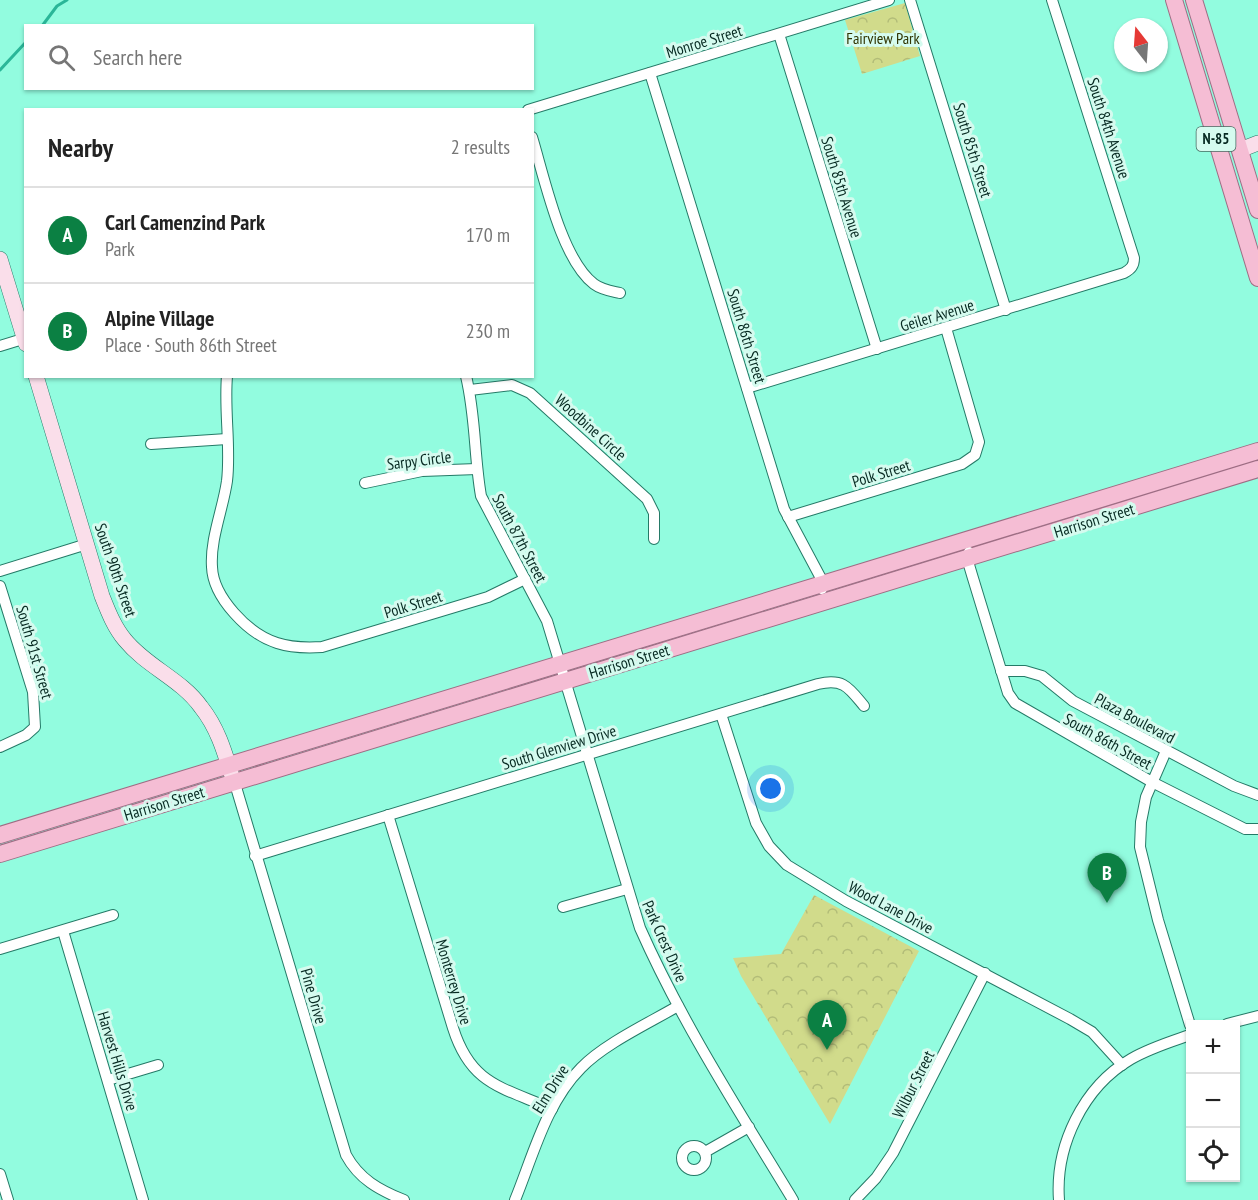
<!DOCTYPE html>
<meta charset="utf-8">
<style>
body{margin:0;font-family:"PT Sans Narrow",sans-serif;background:#f2f2f2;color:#222}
.controls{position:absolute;right:18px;bottom:18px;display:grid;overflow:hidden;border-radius:0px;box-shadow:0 2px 4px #0004}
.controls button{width:54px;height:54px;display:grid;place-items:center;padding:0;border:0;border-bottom:2px solid #e0e0e0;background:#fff;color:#222;font:30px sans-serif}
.compass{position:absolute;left:1114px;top:18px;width:54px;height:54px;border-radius:50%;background:#fff;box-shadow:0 2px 4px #0004;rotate:343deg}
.you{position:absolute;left:771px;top:789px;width:21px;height:21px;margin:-15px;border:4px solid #fff;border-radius:50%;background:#1a73e8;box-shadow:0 0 0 9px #1a73e833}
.badge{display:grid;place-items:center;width:39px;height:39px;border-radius:50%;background:#0b8043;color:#fff;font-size:20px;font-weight:700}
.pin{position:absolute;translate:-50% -50px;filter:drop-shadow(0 2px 3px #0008)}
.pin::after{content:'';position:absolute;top:32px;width:21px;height:18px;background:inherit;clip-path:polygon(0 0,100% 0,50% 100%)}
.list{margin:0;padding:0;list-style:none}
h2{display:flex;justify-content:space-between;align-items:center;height:78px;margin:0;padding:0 24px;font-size:26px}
h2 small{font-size:20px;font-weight:400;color:#767676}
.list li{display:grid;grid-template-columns:39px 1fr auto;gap:18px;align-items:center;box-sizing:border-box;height:96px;padding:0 24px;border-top:2px solid #e0e0e0}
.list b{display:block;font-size:22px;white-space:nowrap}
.list p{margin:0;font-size:20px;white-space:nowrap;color:#767676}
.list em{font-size:20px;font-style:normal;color:#767676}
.icon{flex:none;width:33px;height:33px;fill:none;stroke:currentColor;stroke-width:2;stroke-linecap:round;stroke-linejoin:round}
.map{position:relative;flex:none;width:1258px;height:1200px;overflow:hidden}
.search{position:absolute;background:#fff;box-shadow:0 2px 4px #0004;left:24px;top:24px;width:510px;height:66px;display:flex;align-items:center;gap:15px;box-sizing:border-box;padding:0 21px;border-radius:0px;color:#767676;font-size:22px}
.panel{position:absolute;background:#fff;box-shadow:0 2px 4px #0004;left:24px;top:108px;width:510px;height:270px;border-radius:0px}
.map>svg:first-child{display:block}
</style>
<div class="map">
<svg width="1258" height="1200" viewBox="0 0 1258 1200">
<defs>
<pattern id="forest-crowns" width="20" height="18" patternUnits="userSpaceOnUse" patternTransform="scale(1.5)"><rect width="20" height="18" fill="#d1db8b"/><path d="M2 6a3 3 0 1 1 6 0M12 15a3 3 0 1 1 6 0" fill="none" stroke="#b2bc78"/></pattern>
</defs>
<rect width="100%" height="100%" fill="#92fcdf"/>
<g fill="url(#forest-crowns)">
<polygon points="905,3 920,56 862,74 845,20"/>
<polygon points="814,895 919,951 830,1124 741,976 733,958 781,954"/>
</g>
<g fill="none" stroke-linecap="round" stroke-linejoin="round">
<g stroke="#2ab698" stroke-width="3">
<polyline points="42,26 57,6 67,0"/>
<polyline points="0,70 26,42"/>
</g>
<g stroke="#257a67" stroke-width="12">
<g id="street">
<polyline points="910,0 1006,310"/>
<polyline points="779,34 877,349"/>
<polyline points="650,73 784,509 824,584 822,589"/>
<polyline points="528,110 889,0"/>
<path d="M 532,137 C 544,176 561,259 594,284 C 602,290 611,291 620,293"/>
<polyline points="0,346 26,338"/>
<path d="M 227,376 C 224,411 231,447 227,481 C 223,509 210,539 212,567 C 213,597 248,634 277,643 C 292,648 306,648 322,647 L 488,597 L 525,579"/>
<path d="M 466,376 C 476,418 474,456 481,496 L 547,621 L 640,928 C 682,1023 739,1111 793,1200"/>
<path d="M 747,388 L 1124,273 C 1131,269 1134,266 1134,258 L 1052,0"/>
<polyline points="470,390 512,385 530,393 647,499 654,513 654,539"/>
<polyline points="151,444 227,439"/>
<polyline points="365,483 422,471 477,469"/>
<polyline points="788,517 962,464 975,455 979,442 946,328"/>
<polyline points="969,552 967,558 972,575 1008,693 1015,703 1152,782 1245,829 1258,829"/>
<polyline points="0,571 87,544"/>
<polyline points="0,586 33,692 35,727 26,735 0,747"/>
<polyline points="1001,671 1025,671 1042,676 1073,701 1234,786 1258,795"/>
<polyline points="721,714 756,823 769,846 787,865 846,901 1070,1019 1092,1032 1122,1065"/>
<polyline points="1166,751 1146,797 1141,822 1140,847 1158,920 1190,1025"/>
<path d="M 233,777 L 346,1155 C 359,1179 379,1190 404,1200"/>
<path d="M 388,815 L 453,1028 C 471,1085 502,1087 552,1109"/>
<path d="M 255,856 L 818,684 C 844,678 849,688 864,706"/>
<polyline points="563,907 627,889"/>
<polyline points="63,931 143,1200"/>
<polyline points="0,949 113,915"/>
<polyline points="1227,1024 1258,1016"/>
<polyline points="108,1080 158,1065"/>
<circle cx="694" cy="1158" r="12"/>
<polyline points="705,1152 749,1127"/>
<polyline points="0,1174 8,1200"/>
<path d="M 515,1200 C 533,1156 546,1103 581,1068 C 604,1044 649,1023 678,1006"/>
<polyline points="855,1200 876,1178 893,1153 985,973"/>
<path d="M 1059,1200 C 1055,1146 1083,1087 1131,1059 C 1150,1048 1170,1042 1190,1035"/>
</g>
</g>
<g stroke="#257a67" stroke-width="16">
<g id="secondary">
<polyline points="1240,150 1258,143"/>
<polyline points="0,259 26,344"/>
<path d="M 36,376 L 102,596 C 108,611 114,627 125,640 C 147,667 181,679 201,707 C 217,727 224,750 231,773"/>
</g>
</g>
<g stroke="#9e6d84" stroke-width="18">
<g id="primary">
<polyline points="1174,0 1258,278"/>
<polyline points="1194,0 1258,210"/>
<polyline points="0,835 1258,451"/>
<polyline points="0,854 1258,469"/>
</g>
</g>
<use href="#street" stroke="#fff" stroke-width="10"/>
<use href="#secondary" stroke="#fadeea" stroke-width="15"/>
<use href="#primary" stroke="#f5bdd4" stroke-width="16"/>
</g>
<g text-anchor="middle" stroke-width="6" stroke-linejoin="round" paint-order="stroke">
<rect fill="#d5fbef" stroke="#456960" stroke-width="1.5" x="1196.5" y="127" width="39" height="24" rx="4.5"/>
<g font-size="15" font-weight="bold" fill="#072a22">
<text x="1216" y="144">N-85</text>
</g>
<g font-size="16" fill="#303400" stroke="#d5fbef">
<text x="883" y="44">Fairview Park</text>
</g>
<g font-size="16" fill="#072a22" stroke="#d5fbef">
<text transform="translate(704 41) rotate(-17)" y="6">Monroe Street</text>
<text transform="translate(1109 128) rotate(72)" y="6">South 84th Avenue</text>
<text transform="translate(973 150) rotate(73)" y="6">South 85th Street</text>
<text transform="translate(842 187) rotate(73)" y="6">South 85th Avenue</text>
<text transform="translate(937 315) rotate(-17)" y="6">Geiler Avenue</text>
<text transform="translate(747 336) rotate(73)" y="6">South 86th Street</text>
<text transform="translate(591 427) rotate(42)" y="6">Woodbine Circle</text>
<text transform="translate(419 460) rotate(-7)" y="6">Sarpy Circle</text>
<text transform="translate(881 473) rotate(-17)" y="6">Polk Street</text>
<text transform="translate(1094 520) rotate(-17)" y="6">Harrison Street</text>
<text transform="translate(520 538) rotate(62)" y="6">South 87th Street</text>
<text transform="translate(116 570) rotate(71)" y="6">South 90th Street</text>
<text transform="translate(413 604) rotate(-17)" y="6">Polk Street</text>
<text transform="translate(35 652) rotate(74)" y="6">South 91st Street</text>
<text transform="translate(629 661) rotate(-17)" y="6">Harrison Street</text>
<text transform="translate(1135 718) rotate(28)" y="6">Plaza Boulevard</text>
<text transform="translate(1108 741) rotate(29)" y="6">South 86th Street</text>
<text transform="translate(559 747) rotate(-17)" y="6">South Glenview Drive</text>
<text transform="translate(164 803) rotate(-17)" y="6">Harrison Street</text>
<text transform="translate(891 907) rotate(28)" y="6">Wood Lane Drive</text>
<text transform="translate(665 941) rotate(66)" y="6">Park Crest Drive</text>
<text transform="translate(454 982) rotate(73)" y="6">Monterrey Drive</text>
<text transform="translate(314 996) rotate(74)" y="6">Pine Drive</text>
<text transform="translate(118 1061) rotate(73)" y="6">Harvest Hills Drive</text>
<text transform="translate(913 1084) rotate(-63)" y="6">Wilbur Street</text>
<text transform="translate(550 1089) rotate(-58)" y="6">Elm Drive</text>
</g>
</g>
</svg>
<div class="controls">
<button>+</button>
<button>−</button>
<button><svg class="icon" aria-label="locate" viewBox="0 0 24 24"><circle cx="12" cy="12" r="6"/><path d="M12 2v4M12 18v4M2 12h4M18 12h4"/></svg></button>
</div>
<svg class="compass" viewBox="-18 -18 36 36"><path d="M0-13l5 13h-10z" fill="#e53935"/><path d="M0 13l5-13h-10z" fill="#767676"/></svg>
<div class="you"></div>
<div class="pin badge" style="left:827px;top:1050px">A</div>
<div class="pin badge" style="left:1107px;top:903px">B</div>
<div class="search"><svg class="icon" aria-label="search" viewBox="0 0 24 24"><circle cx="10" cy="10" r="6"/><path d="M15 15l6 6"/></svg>Search here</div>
<section class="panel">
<h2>Nearby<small>2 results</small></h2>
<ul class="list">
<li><span class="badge">A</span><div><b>Carl Camenzind Park</b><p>Park</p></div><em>170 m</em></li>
<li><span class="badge">B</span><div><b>Alpine Village</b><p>Place · South 86th Street</p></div><em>230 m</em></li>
</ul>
</section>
</div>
